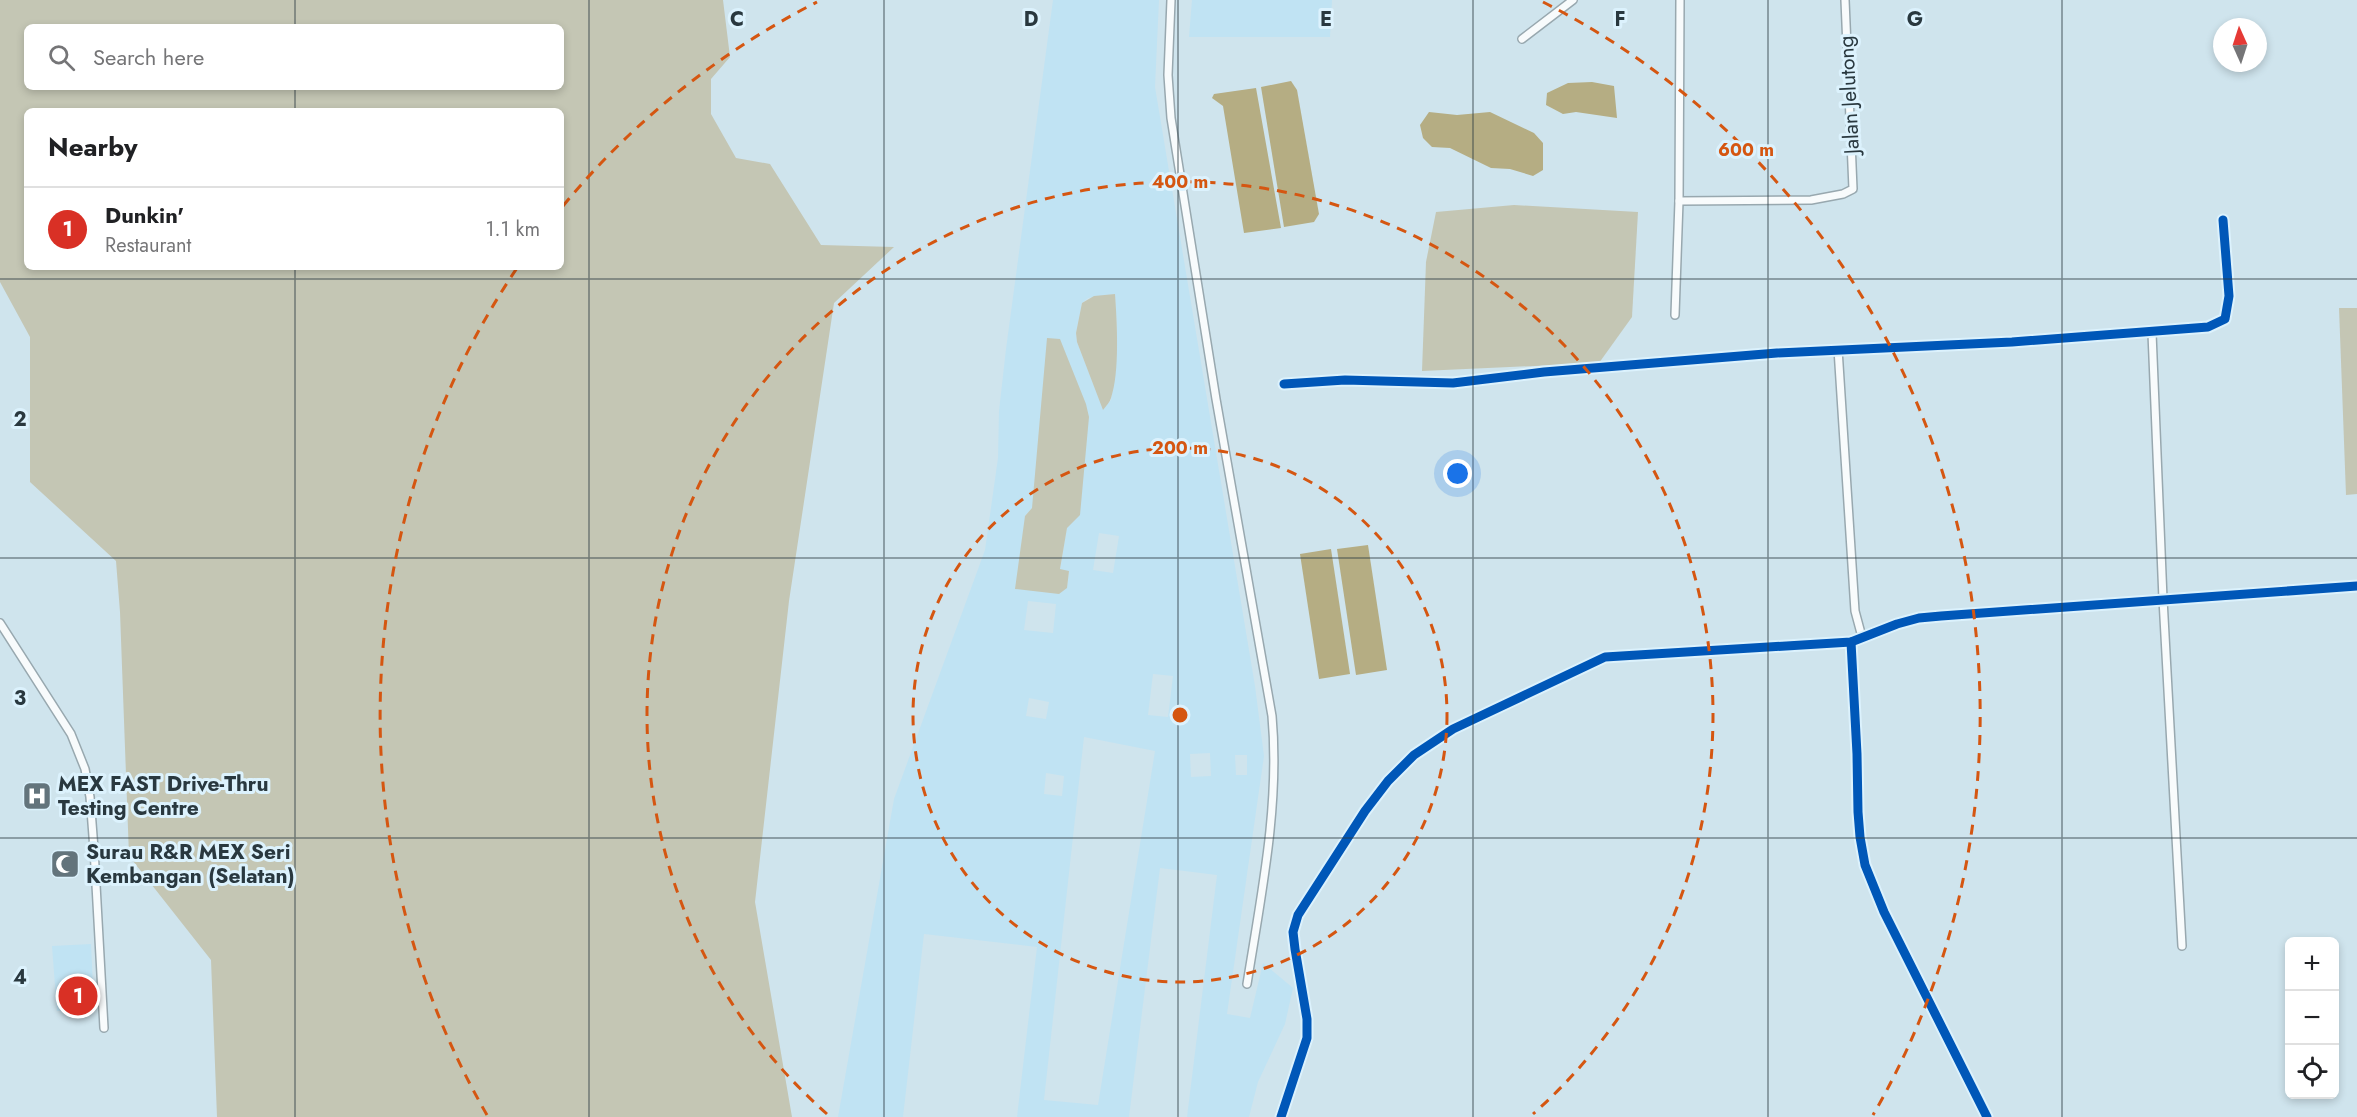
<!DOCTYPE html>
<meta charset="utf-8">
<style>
body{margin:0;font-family:Jost,sans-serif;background:#f2f2f2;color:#202124}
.controls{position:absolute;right:18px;bottom:18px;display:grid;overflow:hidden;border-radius:9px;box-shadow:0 3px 9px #0003}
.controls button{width:54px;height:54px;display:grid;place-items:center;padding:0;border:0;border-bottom:2px solid #e0e0e0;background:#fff;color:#202124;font:30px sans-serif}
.compass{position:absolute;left:2213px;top:18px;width:54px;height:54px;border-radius:50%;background:#fff;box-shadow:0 3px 9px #0003;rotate:357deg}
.you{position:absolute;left:1458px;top:474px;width:21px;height:21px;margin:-15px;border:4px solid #fff;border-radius:50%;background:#1a73e8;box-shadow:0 0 0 9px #1a73e833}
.badge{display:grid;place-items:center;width:39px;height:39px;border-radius:50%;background:#d93025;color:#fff;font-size:20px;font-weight:700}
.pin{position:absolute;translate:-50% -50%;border:3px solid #fff;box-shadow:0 2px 6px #0006}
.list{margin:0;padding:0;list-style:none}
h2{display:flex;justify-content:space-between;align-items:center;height:78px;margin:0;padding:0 24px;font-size:26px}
h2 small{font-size:20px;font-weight:400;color:#757577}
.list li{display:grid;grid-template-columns:39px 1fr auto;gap:18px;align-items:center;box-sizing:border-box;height:84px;padding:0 24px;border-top:2px solid #e0e0e0}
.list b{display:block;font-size:22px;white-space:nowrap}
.list p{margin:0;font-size:20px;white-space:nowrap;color:#757577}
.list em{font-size:20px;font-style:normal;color:#757577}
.icon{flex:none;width:33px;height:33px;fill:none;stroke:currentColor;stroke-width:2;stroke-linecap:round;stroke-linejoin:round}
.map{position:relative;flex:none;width:2357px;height:1117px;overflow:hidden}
.search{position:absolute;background:#fff;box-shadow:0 3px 9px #0003;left:24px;top:24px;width:540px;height:66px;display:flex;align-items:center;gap:15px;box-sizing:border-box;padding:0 21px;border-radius:9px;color:#757577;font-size:22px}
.panel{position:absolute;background:#fff;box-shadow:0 3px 9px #0003;left:24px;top:108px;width:540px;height:162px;border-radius:9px}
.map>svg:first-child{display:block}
</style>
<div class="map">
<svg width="2357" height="1117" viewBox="0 0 2357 1117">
<rect width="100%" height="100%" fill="#cfe4ed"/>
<g fill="#c0e3f3" fill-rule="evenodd">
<path d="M 1053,0 L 1159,0 L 1155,87 L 1255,686 L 1264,756 L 1227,1014 L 1250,1018 L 1263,963 L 1293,988 L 1285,1024 L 1258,1082 L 1249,1117 L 1187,1117 L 1217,875 L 1160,868 L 1129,1117 L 1017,1117 L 1037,947 L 924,934 L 903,1117 L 838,1117 L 894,799 L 985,550 L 998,458 L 999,411 L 1006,349 ZM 1115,294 L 1117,332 L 1115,372 L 1111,400 L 1103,409 L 1077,342 L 1076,333 L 1082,303 L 1088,298 ZM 1032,508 L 1067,527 L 1060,570 L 1069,572 L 1067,587 L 1025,516 ZM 1099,533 L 1119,536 L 1113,573 L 1093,570 ZM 1028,601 L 1056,604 L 1053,633 L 1024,630 ZM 1153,674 L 1173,676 L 1168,717 L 1148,715 ZM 1029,698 L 1049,702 L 1046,719 L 1026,716 ZM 1084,737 L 1155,751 L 1098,1105 L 1044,1100 ZM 1210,753 L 1211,776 L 1191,777 L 1190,754 ZM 1235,755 L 1247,755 L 1247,775 L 1236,775 ZM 1046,773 L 1064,776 L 1062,796 L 1044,794 Z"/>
<polygon points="1192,0 1332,0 1330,37 1189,37"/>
<polygon points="91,944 94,1009 57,1011 52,946"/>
</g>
<g fill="#c4c6b4" fill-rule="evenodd">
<path d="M 0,0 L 723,0 L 730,57 L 711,79 L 711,114 L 736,158 L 770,164 L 821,245 L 894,247 L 834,303 L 789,601 L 755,902 L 792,1117 L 217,1117 L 211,960 L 129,856 L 120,612 L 116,561 L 30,482 L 30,337 L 0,282 ZM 27,27 L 561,27 L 561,87 L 27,87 ZM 27,111 L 561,111 L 561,267 L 27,267 Z"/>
<polygon points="1514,205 1638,212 1632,317 1599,363 1422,371 1426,262 1436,212"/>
<path d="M 1115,294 C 1117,322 1120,372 1111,398 C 1110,402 1106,406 1103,410 L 1077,342 L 1076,333 L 1082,303 L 1094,296 Z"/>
<polygon points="2339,308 2357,308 2357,494 2346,495"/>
<polygon points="1047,338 1060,339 1086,404 1089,417 1080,515 1067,528 1060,569 1069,571 1067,588 1059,594 1015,589 1025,516 1032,508"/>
</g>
<g fill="#b5ad83">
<polygon points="1291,81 1297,90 1319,214 1314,222 1284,227 1261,87"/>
<polygon points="1592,82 1614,86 1617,118 1576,112 1563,114 1546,105 1547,93 1568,83"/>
<polygon points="1256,88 1281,228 1244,233 1223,106 1212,98 1214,94"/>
<polygon points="1429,112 1457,115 1490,112 1534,133 1543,143 1543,170 1533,176 1510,169 1491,168 1450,148 1432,147 1423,138 1420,125"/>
<polygon points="1368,545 1387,670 1356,675 1337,549"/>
<polygon points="1331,549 1350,674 1319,679 1300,554"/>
</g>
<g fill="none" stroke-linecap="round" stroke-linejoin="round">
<g stroke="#98a8af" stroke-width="10">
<g id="street">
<path d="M 1171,0 L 1168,75 L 1171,118 L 1216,399 L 1272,716 C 1280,805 1261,896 1247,984"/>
<polyline points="1522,39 1573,0"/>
<polyline points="1679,201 1811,200 1843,194 1853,189 1845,0"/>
<polyline points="1675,315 1679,201 1680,0"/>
<polyline points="2152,333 2163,599 2182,946"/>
<polyline points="1838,349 1855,611 1862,637"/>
<polyline points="1284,384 1345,380 1453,383 1544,372 1777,353 2012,342 2208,327 2225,319 2229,296 2223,220"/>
<polyline points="0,623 71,734 85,769 90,797 94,849 104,1028"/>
<polyline points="1851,642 1857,754 1858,812 1860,837 1865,865 1884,912 1987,1117"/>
<polyline points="1281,1117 1307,1038 1307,1019 1295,949 1293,932 1298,915 1365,811 1388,781 1414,755 1453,729 1605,657 1851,642 1897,624 1919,618 1941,616 2357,586"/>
</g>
</g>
<use href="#street" stroke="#f8fbfc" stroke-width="7"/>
<g stroke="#dcf2fd" stroke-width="13">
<g id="cycleway">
<polyline points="1284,384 1345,380 1453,383 1544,372 1777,353 2012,342 2208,327 2225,319 2229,296 2223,220"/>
<polyline points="1851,642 1857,754 1858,812 1860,837 1865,865 1884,912 1987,1117"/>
<polyline points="1281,1117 1307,1038 1307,1019 1295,949 1293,932 1298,915 1365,811 1388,781 1414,755 1453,729 1605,657 1851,642 1897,624 1919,618 1941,616 2357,586"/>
</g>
</g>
<use href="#cycleway" stroke="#0057b8" stroke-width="9"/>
</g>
<path fill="none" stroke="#29383f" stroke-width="1.5" stroke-opacity="0.55" d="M 295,0 L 295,27M 589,0 L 589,1117M 884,0 L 884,1117M 1178,0 L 1178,1117M 1473,0 L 1473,1117M 1768,0 L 1768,1117M 2062,0 L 2062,1117M 295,87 L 295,111M 295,267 L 295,1117M 0,279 L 2357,279M 0,558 L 2357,558M 0,838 L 2357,838"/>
<g fill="none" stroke="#d55611" stroke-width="3" stroke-dasharray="10 8">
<circle cx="1180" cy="715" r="267"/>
<path d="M827 1114A533 533 0 1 1 1533 1114"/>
<path d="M487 1115A800 800 0 0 1 517 268M563 206A800 800 0 0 1 817 2M1543 2A800 800 0 0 1 1873 1115"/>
</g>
<defs>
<g id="hospital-square" transform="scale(1.5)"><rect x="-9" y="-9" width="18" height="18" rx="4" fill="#63747c" stroke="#dcf2fd"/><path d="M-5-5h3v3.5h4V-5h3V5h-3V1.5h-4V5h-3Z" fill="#fff"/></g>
<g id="mosque-square" transform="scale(1.5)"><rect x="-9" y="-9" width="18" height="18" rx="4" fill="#63747c" stroke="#dcf2fd"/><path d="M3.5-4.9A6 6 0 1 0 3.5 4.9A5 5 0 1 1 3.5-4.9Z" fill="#fff"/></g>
</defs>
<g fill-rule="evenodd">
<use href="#hospital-square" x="37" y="796"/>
<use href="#mosque-square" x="65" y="864"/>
</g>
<g text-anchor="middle" stroke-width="6" stroke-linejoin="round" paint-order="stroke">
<g font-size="21" fill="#29383f" stroke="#dcf2fd">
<text transform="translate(1849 95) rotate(-93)" y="7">Jalan Jelutong</text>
</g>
<g font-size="21" font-weight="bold" fill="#29383f" stroke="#dcf2fd" text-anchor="start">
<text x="58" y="791">MEX FAST Drive-Thru<tspan x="58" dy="24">Testing Centre</tspan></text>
<text x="86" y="859">Surau R&amp;R MEX Seri<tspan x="86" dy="24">Kembangan (Selatan)</tspan></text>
</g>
</g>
<g font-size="20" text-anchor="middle" font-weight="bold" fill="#29383f" stroke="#dcf2fd" stroke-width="6" stroke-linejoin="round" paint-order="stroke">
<text x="737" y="26">C</text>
<text x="1031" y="26">D</text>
<text x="1326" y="26">E</text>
<text x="1620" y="26">F</text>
<text x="1915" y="26">G</text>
<text x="20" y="426">2</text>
<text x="20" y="705">3</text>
<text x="20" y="984">4</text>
</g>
<circle cx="1180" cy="715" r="9" fill="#d55611" stroke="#dcf2fd" stroke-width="3"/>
<g font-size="18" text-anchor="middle" font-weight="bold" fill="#d55611" stroke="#dcf2fd" stroke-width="6" stroke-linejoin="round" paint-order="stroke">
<text x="1746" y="156">600 m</text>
<text x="1180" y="188">400 m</text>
<text x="1180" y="454">200 m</text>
</g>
</svg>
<div class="controls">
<button>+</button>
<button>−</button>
<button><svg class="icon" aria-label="locate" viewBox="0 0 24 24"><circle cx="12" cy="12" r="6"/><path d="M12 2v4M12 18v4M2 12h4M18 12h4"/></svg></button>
</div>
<svg class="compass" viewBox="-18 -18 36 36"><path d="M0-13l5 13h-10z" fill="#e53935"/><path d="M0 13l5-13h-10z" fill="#757577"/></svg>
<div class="you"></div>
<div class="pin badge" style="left:78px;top:996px">1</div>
<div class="search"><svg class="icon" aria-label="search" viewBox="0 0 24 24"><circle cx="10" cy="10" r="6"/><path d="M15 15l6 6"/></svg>Search here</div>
<section class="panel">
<h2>Nearby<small></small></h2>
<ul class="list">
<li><span class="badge">1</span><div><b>Dunkin'</b><p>Restaurant</p></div><em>1.1 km</em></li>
</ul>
</section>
</div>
